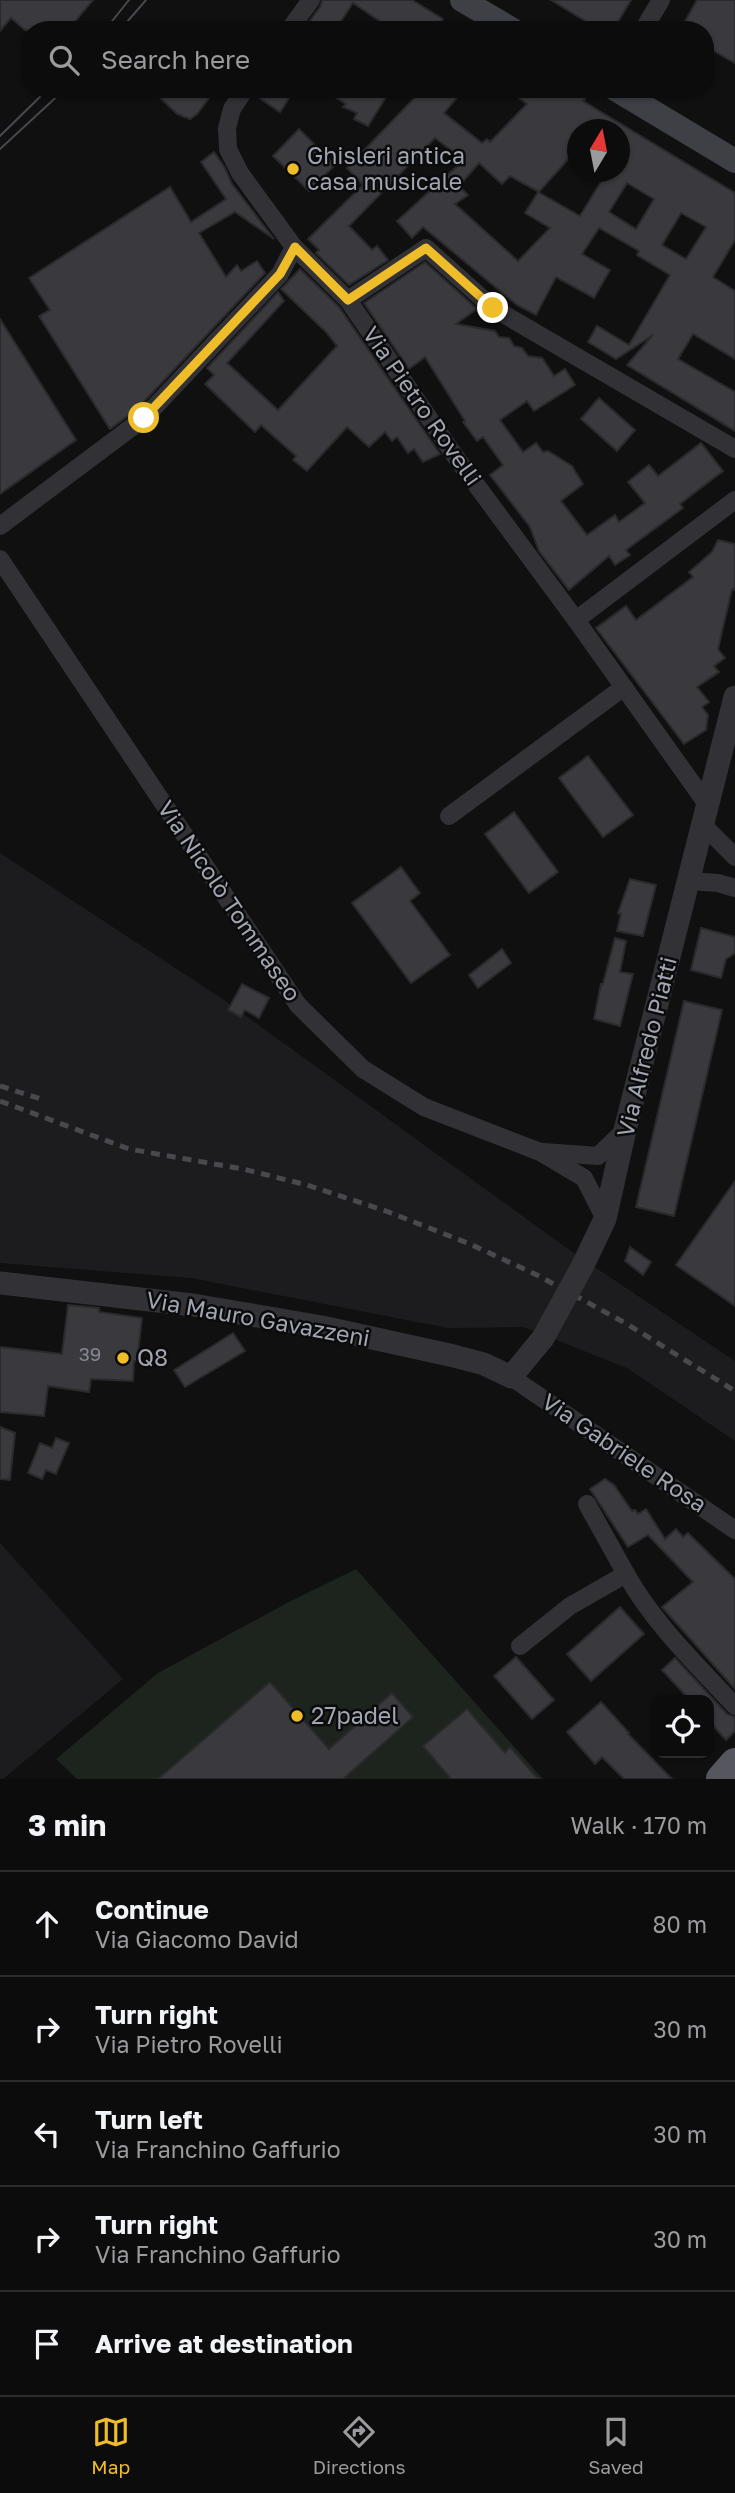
<!DOCTYPE html>
<meta charset="utf-8">
<style>
body{margin:0;font-family:"Golos Text",sans-serif;background:#1a1a1b;color:#f1f3f6}
.controls{position:absolute;right:21px;bottom:21px;display:grid;overflow:hidden;border-radius:14px;box-shadow:0 2px 5px #0004}
.controls button{width:63px;height:63px;display:grid;place-items:center;padding:0;border:0;border-bottom:2px solid #2c2c2e;background:#0c0c0d;color:#f1f3f6;font:35px sans-serif}
.compass{position:absolute;left:567px;top:119px;width:63px;height:63px;border-radius:50%;background:#0c0c0d;box-shadow:0 2px 5px #0004;rotate:10deg}
.stop{position:absolute;width:21px;height:21px;margin:-16px;border:5px solid #efbd2a;border-radius:50%;background:#fff}
.stop.end{background:#efbd2a;border-color:#fff;box-shadow:0 2px 7px #0008}
.list{margin:0;padding:0;list-style:none}
h2{display:flex;justify-content:space-between;align-items:center;height:91px;margin:0;padding:0 28px;font-size:30px}
h2 small{font-size:23px;font-weight:400;color:#9a9b9d}
.list li{display:grid;grid-template-columns:46px 1fr auto;gap:21px;align-items:center;box-sizing:border-box;height:105px;padding:0 28px;border-top:2px solid #2c2c2e}
.list b{display:block;font-size:26px;white-space:nowrap}
.list p{margin:0;font-size:23px;white-space:nowrap;color:#9a9b9d}
.list em{font-size:23px;font-style:normal;color:#9a9b9d}
.icon{flex:none;width:38px;height:38px;fill:none;stroke:currentColor;stroke-width:2;stroke-linecap:round;stroke-linejoin:round}
.map{position:relative;flex:none;width:735px;height:1779px;overflow:hidden}
.search{position:absolute;background:#0c0c0d;box-shadow:0 2px 5px #0004;left:21px;right:21px;top:21px;height:77px;display:flex;align-items:center;gap:18px;box-sizing:border-box;padding:0 24px;border-radius:28px;color:#9a9b9d;font-size:26px}
.sheet{height:616px;background:#0c0c0d}
nav{display:flex;justify-content:space-around;align-items:center;box-sizing:border-box;height:98px;border-top:2px solid #2c2c2e;background:#0c0c0d;font-size:19px;color:#9a9b9d}
nav a{display:grid;justify-items:center;gap:4px}
nav .on{color:#efbd2a}
.map>svg:first-child{display:block}
</style>
<div class="map">
<svg width="735" height="1779" viewBox="0 0 735 1779">
<rect width="100%" height="100%" fill="#101011"/>
<g fill="#1c1c1e">
<polygon points="0,853 224,1000 568,1249 735,1361 735,1441 627,1368 523,1327 448,1328 191,1278 0,1263"/>
<polygon points="0,1543 123,1679 3,1779 0,1779"/>
</g>
<polygon fill="#1c241d" points="356,1569 543,1779 77,1779 56,1759 158,1673 287,1603"/>
<g fill="#3a3a3e" stroke="#2a2a2d" stroke-width="2" fill-rule="evenodd">
<polygon points="0,0 93,0 68,30 25,30 11,18 0,31"/>
<polygon points="322,0 412,0 443,19 435,30 376,30 381,22 353,3 335,30 303,30 320,7"/>
<polygon points="551,0 631,0 613,30 600,30"/>
<polygon points="697,0 735,0 735,63 705,46 705,30 680,30"/>
<polygon points="151,89 216,89 197,114 190,119 177,114"/>
<polygon points="256,89 295,89 280,112 255,95"/>
<polygon points="322,89 391,89 368,126 354,119 357,113 343,107 346,104"/>
<path d="M 423,89 L 464,89 L 444,113 L 482,143 L 487,139 L 490,142 L 527,104 L 506,89 L 594,89 L 583,101 L 735,193 L 735,240 L 713,277 L 735,291 L 735,359 L 693,334 L 678,359 L 735,392 L 735,431 L 627,365 L 653,335 L 616,359 L 588,342 L 597,326 L 629,345 L 670,275 L 637,255 L 639,251 L 599,228 L 582,254 L 610,270 L 594,298 L 556,277 L 536,315 L 517,305 L 423,227 L 412,238 L 397,221 L 464,160 L 435,138 L 349,226 L 372,250 L 377,246 L 388,260 L 349,285 L 316,253 L 319,250 L 308,239 L 363,185 L 347,168 ZM 578,130 L 620,130 L 620,172 L 607,172 L 580,216 L 538,192 L 525,213 L 550,228 L 518,261 L 455,204 L 468,195 L 459,186 L 479,163 L 502,184 L 510,176 L 539,192 L 578,148 ZM 627,183 L 654,199 L 636,229 L 609,212 ZM 681,213 L 706,227 L 686,259 L 662,245 Z"/>
<polygon points="299,129 335,165 309,191 273,156"/>
<polygon points="214,152 225,168 232,184 274,239 235,212 199,233 226,277 237,265 241,271 257,261 265,273 136,410 110,429 39,316 50,310 29,278 170,187 191,222 226,199 201,162"/>
<polygon points="425,262 477,309 456,324 495,331 499,337 509,338 514,346 522,348 528,356 542,358 554,376 565,369 575,385 534,411 527,401 500,420 523,452 536,443 543,452 548,451 572,466 583,484 561,501 587,535 615,515 619,522 645,503 628,482 649,465 658,476 701,443 723,471 680,504 683,508 626,550 630,555 615,565 609,556 569,590 539,551 530,527 490,475 503,465 483,437 477,441 463,422 465,421 425,357 409,369 364,303"/>
<polygon points="300,269 339,307 440,454 423,462 414,449 408,453 397,437 392,441 385,432 369,447 347,427 307,471 293,460 296,456 261,425 255,432 205,384 214,375 207,368 278,292 284,301 227,363 278,410 337,346 326,332 281,289"/>
<polygon points="0,319 76,440 0,494"/>
<polygon points="599,398 635,430 617,451 581,419"/>
<polygon points="718,540 735,544 735,590 732,589 718,649 725,658 714,666 719,672 697,687 709,702 702,707 708,715 706,730 684,744 596,628 626,606 636,620 693,577 689,572 712,552"/>
<polygon points="588,756 633,815 603,837 559,778"/>
<polygon points="514,812 558,872 529,893 485,834"/>
<polygon points="401,867 420,893 410,901 450,955 411,983 352,903"/>
<polygon points="630,879 656,885 643,936 617,931 621,914 618,913"/>
<polygon points="701,928 735,937 735,953 726,959 721,978 691,970"/>
<polygon points="615,938 626,941 620,972 633,974 620,1026 594,1019 601,984 603,984"/>
<polygon points="502,949 511,963 478,988 469,975"/>
<polygon points="242,984 269,998 259,1018 245,1010 241,1017 228,1010"/>
<polygon points="684,1001 722,1010 674,1216 636,1207"/>
<polygon points="735,1181 735,1306 676,1265"/>
<polygon points="630,1247 651,1262 643,1275 625,1261"/>
<polygon points="68,1305 99,1308 99,1312 142,1318 137,1361 134,1361 133,1381 91,1379 89,1392 48,1386 44,1416 0,1412 0,1347 62,1354"/>
<polygon points="233,1333 245,1351 185,1387 174,1370"/>
<polygon points="0,1427 15,1433 10,1480 0,1479"/>
<polygon points="56,1438 69,1443 56,1474 46,1470 42,1479 28,1473 40,1443 52,1448"/>
<polygon points="605,1479 614,1485 632,1511 635,1510 638,1514 646,1509 665,1539 676,1529 683,1537 688,1533 735,1579 735,1689 662,1607 693,1582 648,1535 628,1547 590,1489"/>
<polygon points="620,1607 644,1634 591,1681 567,1654"/>
<polygon points="516,1657 554,1700 532,1719 494,1676"/>
<polygon points="675,1658 727,1714 735,1717 735,1731 726,1740 709,1721 709,1700 690,1700 662,1670"/>
<polygon points="270,1682 329,1749 392,1693 413,1717 343,1779 158,1779"/>
<polygon points="601,1702 629,1733 628,1734 672,1779 624,1779 602,1757 595,1764 567,1732"/>
<polygon points="467,1709 505,1753 510,1747 538,1779 451,1779 423,1746"/>
</g>
<g fill="none" stroke-linecap="round" stroke-linejoin="round">
<g stroke="#313136" stroke-width="18">
<polyline points="289,30 311,0"/>
<polyline points="643,30 661,0"/>
<polyline points="245,89 232,109 227,128 228,149 240,173 294,247 348,300 455,456 576,620 709,807"/>
<polyline points="348,300 426,248 493,308 735,449"/>
<polyline points="0,526 144,418 280,274 294,247"/>
<polyline points="0,559 298,1005 363,1069 424,1107 540,1152 584,1178 605,1219"/>
<polyline points="576,620 735,500"/>
<polyline points="449,816 624,687"/>
<polyline points="704,826 735,857"/>
<polyline points="689,881 718,883 735,888"/>
<polyline points="543,1152 598,1156 625,1130"/>
<polyline points="511,1377 735,1530"/>
<polyline points="587,1504 626,1574"/>
<path d="M 520,1646 L 570,1606 L 626,1574 C 654,1624 696,1664 735,1706"/>
</g>
<g stroke="#313136" stroke-width="23">
<polyline points="583,1265 605,1219 625,1130 735,697"/>
<polyline points="0,1283 193,1305 322,1327 454,1356 484,1364 511,1377 543,1338"/>
</g>
<g stroke="#3f4046" stroke-width="24">
<polyline points="462,0 513,30"/>
<polyline points="615,89 735,161"/>
</g>
<polyline stroke="#55565e" stroke-width="30" points="721,1779 735,1763"/>
<g stroke="#48494f" stroke-width="2">
<polyline points="105,30 129,0"/>
<polyline points="120,30 146,0"/>
<polyline points="0,136 48,89"/>
<polyline points="0,149 65,89"/>
</g>
<g stroke="#48494f" stroke-width="5" stroke-dasharray="9 7" stroke-linecap="butt">
<polyline points="0,1086 41,1099"/>
<polyline points="0,1101 129,1149 243,1169 307,1185 386,1211 470,1244 539,1276 627,1324 735,1391"/>
</g>
<polyline stroke="#313136" stroke-width="23" points="543,1338 583,1265"/>
</g>
<g fill="none" stroke-linecap="round" stroke-linejoin="round">
<polyline stroke="#efbd2a" stroke-width="9" points="144,418 280,274 295,247 348,300 426,248 493,308"/>
</g>
<g fill="#efbd2a" stroke="#0b0b0c" stroke-width="2.5">
<circle cx="293" cy="169" r="7"/>
<circle cx="123" cy="1358" r="7"/>
<circle cx="297" cy="1716" r="7"/>
</g>
<g text-anchor="middle" stroke-width="5" stroke-linejoin="round" paint-order="stroke">
<g font-size="19" fill="#878a95">
<text x="90" y="1361">39</text>
</g>
<g font-size="23" fill="#a1a5b2" stroke="#0b0b0c" text-anchor="start">
<text x="307" y="164">Ghisleri antica<tspan x="307" dy="26">casa musicale</tspan></text>
<text x="137" y="1366">Q8</text>
<text x="311" y="1724">27padel</text>
</g>
<g font-size="23" fill="#a1a5b2" stroke="#0b0b0c">
<text transform="translate(422 406) rotate(55)" y="8">Via Pietro Rovelli</text>
<text transform="translate(229 901) rotate(56)" y="8">Via Nicolò Tommaseo</text>
<text transform="translate(647 1047) rotate(-76)" y="8">Via Alfredo Piatti</text>
<text transform="translate(258 1319) rotate(10)" y="8">Via Mauro Gavazzeni</text>
<text transform="translate(624 1453) rotate(34)" y="8">Via Gabriele Rosa</text>
</g>
</g>
</svg>
<div class="controls">
<button><svg class="icon" aria-label="locate" viewBox="0 0 24 24"><circle cx="12" cy="12" r="6"/><path d="M12 2v4M12 18v4M2 12h4M18 12h4"/></svg></button>
</div>
<svg class="compass" viewBox="-18 -18 36 36"><path d="M0-13l5 13h-10z" fill="#e53935"/><path d="M0 13l5-13h-10z" fill="#9a9b9d"/></svg>
<div class="stop" style="left:144px;top:418px"></div>
<div class="stop end" style="left:493px;top:308px"></div>
<div class="search"><svg class="icon" aria-label="search" viewBox="0 0 24 24"><circle cx="10" cy="10" r="6"/><path d="M15 15l6 6"/></svg>Search here</div>
</div>
<section class="sheet">
<h2>3 min<small>Walk · 170 m</small></h2>
<ul class="list">
<li><svg class="icon" aria-label="ahead" viewBox="0 0 24 24"><path d="M12 20V5M6 11l6-6 6 6"/></svg><div><b>Continue</b><p>Via Giacomo David</p></div><em>80 m</em></li>
<li><svg class="icon" aria-label="right" viewBox="0 0 24 24"><path d="M7 20v-9h11M14 6l5 5-5 5"/></svg><div><b>Turn right</b><p>Via Pietro Rovelli</p></div><em>30 m</em></li>
<li><svg class="icon" aria-label="left" viewBox="0 0 24 24"><path d="M17 20v-9H6M10 6l-5 5 5 5"/></svg><div><b>Turn left</b><p>Via Franchino Gaffurio</p></div><em>30 m</em></li>
<li><svg class="icon" aria-label="right" viewBox="0 0 24 24"><path d="M7 20v-9h11M14 6l5 5-5 5"/></svg><div><b>Turn right</b><p>Via Franchino Gaffurio</p></div><em>30 m</em></li>
<li><svg class="icon" aria-label="arrive" viewBox="0 0 24 24"><path d="M6 21V4h12l-3 4 3 4H6"/></svg><div><b>Arrive at destination</b></div></li>
</ul>
</section>
<nav>
<a class="on"><svg class="icon" aria-label="map" viewBox="0 0 24 24"><path d="M3 6l6-2 6 2 6-2v14l-6 2-6-2-6 2zM9 4v14M15 6v14"/></svg>Map</a>
<a><svg class="icon" aria-label="directions" viewBox="0 0 24 24"><path d="M12 3l9 9-9 9-9-9zM9 14v-3h6M13 9l2 2-2 2"/></svg>Directions</a>
<a><svg class="icon" aria-label="saved" viewBox="0 0 24 24"><path d="M7 4h10v16l-5-4-5 4z"/></svg>Saved</a>
</nav>
